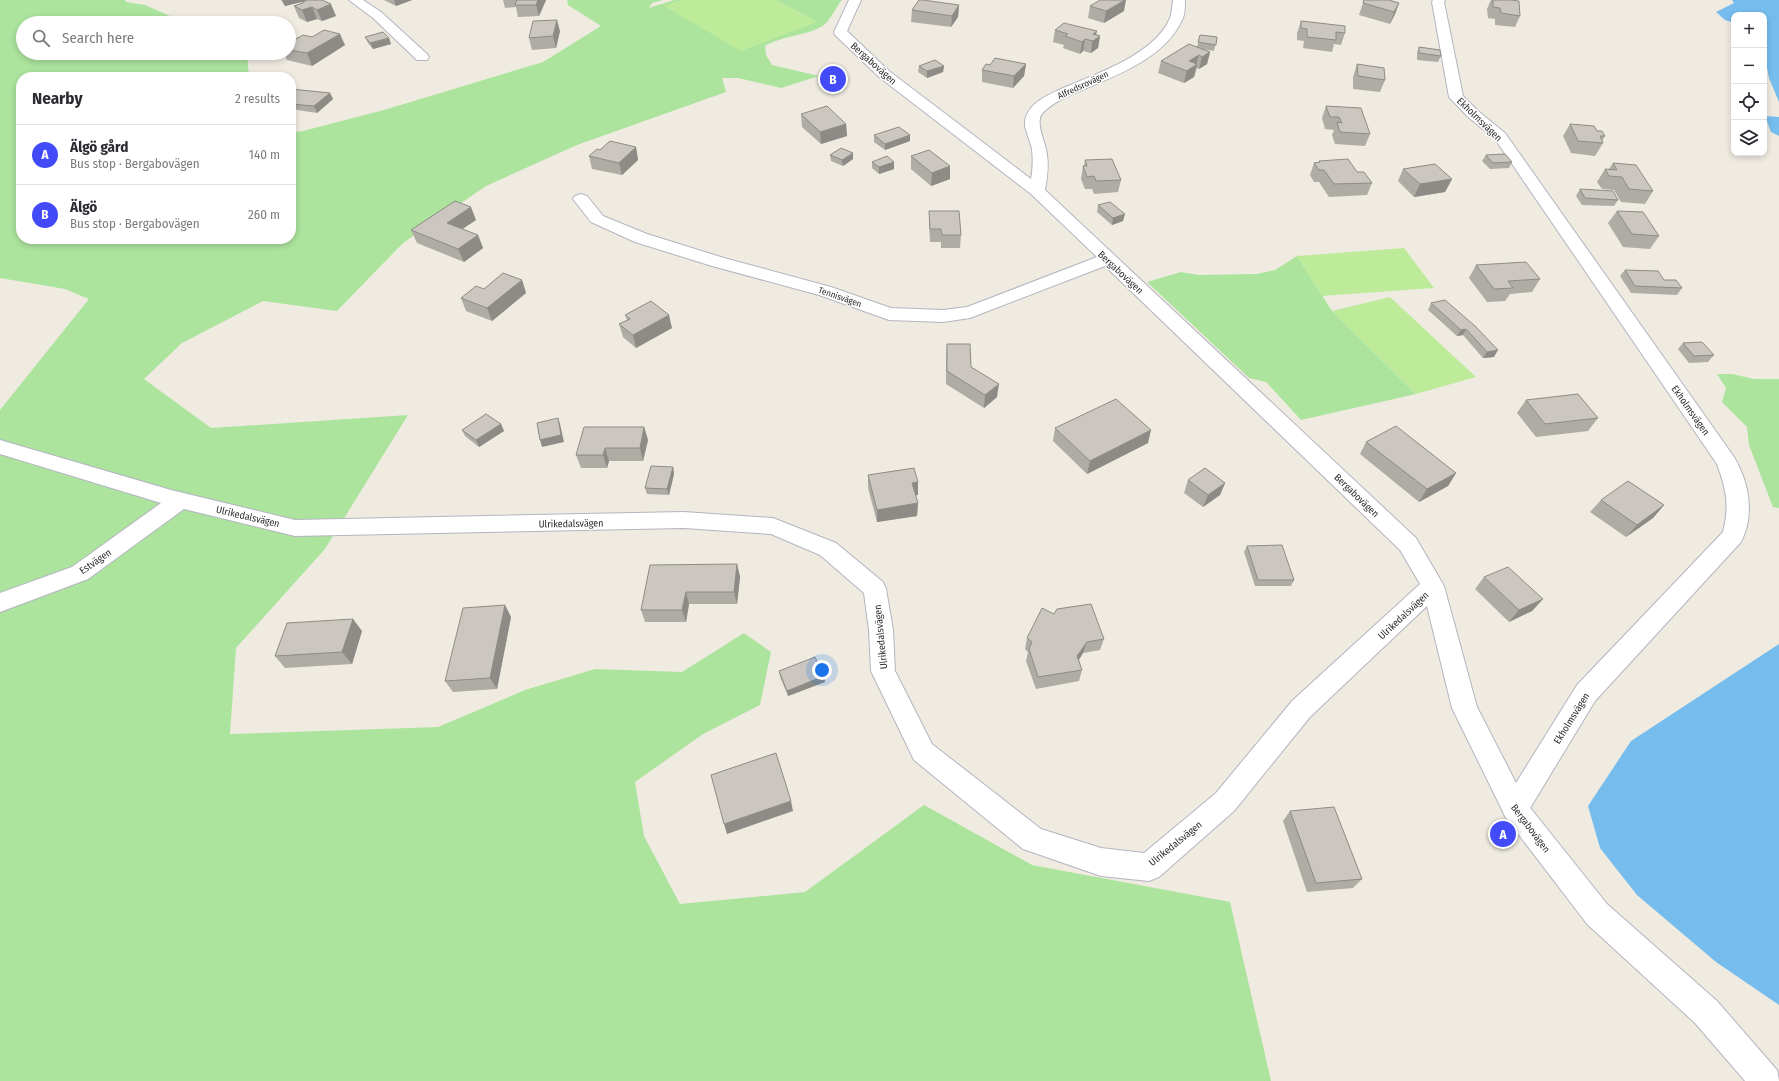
<!DOCTYPE html>
<meta charset="utf-8">
<style>
body{margin:0;font-family:"Fira Sans Condensed",sans-serif;background:#f7f7f7;color:#2b2b33}
.controls{position:absolute;right:12px;top:12px;display:grid;overflow:hidden;border-radius:8px;box-shadow:0 2px 6px #0003}
.controls button{width:36px;height:36px;display:grid;place-items:center;padding:0;border:0;border-bottom:1px solid #e1e1e2;background:#fff;color:#2b2b33;font:20px sans-serif}
.you{position:absolute;left:822px;top:670px;width:14px;height:14px;margin:-10px;border:3px solid #fff;border-radius:50%;background:#1a73e8;box-shadow:0 0 0 6px #1a73e833}
.badge{display:grid;place-items:center;width:26px;height:26px;border-radius:50%;background:#434bf9;color:#fff;font-size:13px;font-weight:700}
.pin{position:absolute;translate:-50% -50%;border:2px solid #fff;box-shadow:0 1px 4px #0006}
.list{margin:0;padding:0;list-style:none}
h2{display:flex;justify-content:space-between;align-items:center;height:52px;margin:0;padding:0 16px;font-size:17px}
h2 small{font-size:13px;font-weight:400;color:#7c7c81}
.list li{display:grid;grid-template-columns:26px 1fr auto;gap:12px;align-items:center;box-sizing:border-box;height:60px;padding:0 16px;border-top:1px solid #e1e1e2}
.list b{display:block;font-size:15px;white-space:nowrap}
.list p{margin:0;font-size:13px;white-space:nowrap;color:#7c7c81}
.list em{font-size:13px;font-style:normal;color:#7c7c81}
.icon{flex:none;width:22px;height:22px;fill:none;stroke:currentColor;stroke-width:2;stroke-linecap:round;stroke-linejoin:round}
.map{position:relative;flex:none;width:1779px;height:1081px;overflow:hidden}
.search{position:absolute;background:#fff;box-shadow:0 2px 6px #0003;left:16px;top:16px;width:280px;height:44px;display:flex;align-items:center;gap:10px;box-sizing:border-box;padding:0 14px;border-radius:22px;color:#7c7c81;font-size:15px}
.panel{position:absolute;background:#fff;box-shadow:0 2px 6px #0003;left:16px;top:72px;width:280px;height:172px;border-radius:16px}
.map>svg:first-child{display:block}
</style>
<div class="map">
<svg width="1779" height="1081" viewBox="0 0 1779 1081">
<rect width="100%" height="100%" fill="#efebe1"/>
<g fill="#ace49e">
<path d="M 0,0 L 125,0 L 126,2 L 145,5 L 186,23 L 23,23 L 23,53 L 247,53 L 249,77 L 21,77 L 21,239 L 291,239 L 291,131 L 299,132 L 384,110 L 543,62 L 601,26 L 568,5 L 567,0 L 663,0 L 652,3 L 649,8 L 674,0 L 682,0 L 665,6 L 817,22 L 776,0 L 842,0 C 836,7 831,19 824,25 C 808,36 783,35 765,46 L 766,55 L 772,65 L 819,76 L 781,88 L 738,78 L 722,78 L 726,92 L 577,145 L 486,186 L 403,243 L 337,311 L 263,301 L 182,343 L 144,379 L 211,428 L 408,415 L 325,549 L 236,648 L 230,734 L 438,727 L 525,690 L 595,669 L 682,672 L 744,633 L 771,652 L 760,705 L 703,734 L 635,782 L 644,836 L 680,904 L 805,892 L 924,805 L 1032,865 L 1230,902 L 1271,1081 L 0,1081 L 0,410 L 89,299 L 65,289 L 0,278 Z"/>
<polygon points="1297,256 1332,311 1416,394 1301,420 1266,382 1249,378 1147,282 1181,272 1199,275 1256,274 1275,270"/>
<polygon points="1717,374 1732,374 1754,379 1779,379 1779,508 1773,507 1749,445 1747,427 1722,402 1726,388"/>
</g>
<g fill="#bdeb9a">
<polygon points="682,0 776,0 817,22 741,51 664,6"/>
<polygon points="1404,248 1434,288 1322,296 1297,256"/>
<polygon points="1390,297 1476,377 1416,394 1332,311"/>
</g>
<g fill="#76bdee">
<polygon points="1732,0 1779,0 1779,102 1769,78 1765,57 1764,57 1764,15 1734,15 1734,23 1725,20 1716,12 1734,3"/>
<polygon points="1765,116 1779,117 1779,136 1771,132"/>
<polygon points="1779,644 1779,1005 1716,962 1637,895 1600,848 1588,806 1631,741"/>
</g>
<g fill="none" stroke-linecap="round" stroke-linejoin="round">
<g stroke="#b4b4c1" stroke-width="2">
<g id="street">
<polygon points="349,0 363,0 381,12 427,54 429,57 427,60 417,60 373,18"/>
<path d="M 849,0 L 861,0 L 847,31 L 889,71 L 1031,179 C 1033,169 1033,159 1032,149 C 1030,138 1022,127 1026,117 C 1031,102 1048,95 1061,89 C 1095,74 1155,55 1170,18 C 1172,13 1172,6 1173,0 L 1185,0 C 1185,6 1185,13 1183,18 C 1166,58 1117,75 1080,91 C 1066,97 1051,103 1041,115 C 1036,127 1046,142 1047,155 C 1049,167 1047,178 1045,190 L 1416,538 L 1444,586 L 1477,707 L 1516,783 L 1577,685 L 1723,532 C 1730,505 1726,489 1717,464 L 1495,139 L 1468,117 L 1449,97 L 1432,2 L 1433,0 L 1445,0 L 1444,2 L 1463,96 L 1478,111 L 1505,133 L 1734,457 C 1749,482 1755,515 1741,542 L 1595,701 L 1524,818 L 1515,822 L 1506,818 L 1452,708 L 1427,606 L 1310,717 L 1234,811 L 1159,877 L 1149,881 L 1101,876 L 1023,849 L 914,760 L 871,671 L 869,630 L 864,593 L 820,555 L 771,534 L 684,528 L 295,536 L 184,509 L 88,579 L 0,612 L 0,593 L 72,567 L 161,503 L 0,454 L 0,440 L 171,490 L 295,520 L 684,512 L 773,518 L 836,543 L 883,582 L 886,589 L 893,630 L 895,671 L 932,744 L 1041,829 L 1101,848 L 1144,853 L 1216,793 L 1292,701 L 1420,584 L 1400,550 L 1105,266 L 970,318 L 943,322 L 889,320 L 819,295 L 712,266 L 635,242 L 591,222 L 573,199 L 575,196 L 581,194 L 587,196 L 603,216 L 647,234 L 724,258 L 831,287 L 891,308 L 943,310 L 967,307 L 1097,257 L 1031,194 L 879,77 L 835,35 L 834,32 Z"/>
</g>
</g>
<g stroke="#b4b4c1" stroke-width="2">
<polygon id="secondary" points="1515,796 1524,800 1607,904 1717,1001 1777,1070 1779,1081 1745,1081 1695,1023 1587,924 1506,818 1502,809 1506,800"/>
</g>
<use href="#street" fill="#fff" fill-rule="evenodd"/>
<use href="#secondary" fill="#fff" fill-rule="evenodd"/>
</g>
<g fill="#afaba5">
<polygon points="281,0 322,0 336,16 322,21 317,19 307,22 299,18 294,6 303,3 303,2 285,6"/>
<polygon points="384,0 412,0 396,6"/>
<polygon points="503,0 546,0 539,16 518,17 516,7 505,8"/>
<polygon points="1364,0 1399,3 1395,14 1390,24 1359,15"/>
<polygon points="1491,0 1511,0 1520,16 1515,27 1495,25 1495,19 1488,18 1487,9"/>
<polygon points="959,5 958,17 951,27 911,22 912,10"/>
<polygon points="1090,6 1124,11 1104,23 1088,18"/>
<polygon points="1301,21 1345,33 1341,45 1334,44 1332,52 1303,48 1304,41 1297,40 1297,33"/>
<polygon points="1055,30 1096,34 1100,36 1098,48 1091,53 1083,51 1080,54 1063,48 1064,45 1053,42"/>
<polygon points="560,31 556,48 532,50 529,38"/>
<polygon points="1200,35 1217,37 1214,51 1203,49 1210,52 1207,64 1199,69 1197,68 1194,77 1184,83 1158,73 1161,61 1197,47"/>
<polygon points="365,37 389,38 391,44 373,49 368,43"/>
<polygon points="289,43 345,45 312,66 287,60 284,53 289,53"/>
<polygon points="1419,47 1441,56 1438,62 1417,60 1417,53"/>
<polygon points="1026,64 1024,76 1013,88 982,82 982,70"/>
<polygon points="1357,64 1385,80 1380,92 1353,89 1353,77"/>
<polygon points="919,66 944,66 943,72 927,78 918,72"/>
<polygon points="291,89 330,93 333,99 317,113 291,109"/>
<polygon points="1326,106 1370,134 1365,146 1335,144 1332,135 1334,130 1325,129 1322,118"/>
<polygon points="801,114 846,124 847,136 821,144 802,127"/>
<polygon points="1570,124 1597,131 1605,136 1602,141 1603,143 1595,156 1571,153 1563,136"/>
<polygon points="874,135 910,135 910,141 885,150 874,142"/>
<polygon points="636,147 638,160 622,175 592,169 589,156 600,150"/>
<polygon points="830,155 853,159 843,166 831,161"/>
<polygon points="1486,155 1512,162 1509,168 1490,169 1482,161"/>
<polygon points="911,156 950,179 931,186 911,169"/>
<polygon points="1085,160 1121,180 1118,192 1094,194 1092,189 1085,189 1081,179 1083,166 1084,166"/>
<polygon points="1319,161 1357,172 1372,183 1367,195 1329,197 1319,182 1314,182 1310,175 1314,163 1319,162"/>
<polygon points="872,162 894,162 894,169 879,174 872,168"/>
<polygon points="1613,163 1653,191 1645,204 1621,202 1614,190 1602,189 1597,182 1605,169 1609,169"/>
<polygon points="1403,169 1452,179 1445,192 1414,197 1398,181"/>
<polygon points="1580,189 1618,200 1614,206 1582,205 1576,196"/>
<polygon points="1098,205 1123,221 1112,225 1097,212"/>
<polygon points="929,211 961,235 960,248 941,248 941,242 930,242 929,224"/>
<polygon points="1617,211 1659,236 1650,249 1623,247 1608,223"/>
<polygon points="476,220 462,229 478,235 483,248 464,262 417,243 411,230"/>
<polygon points="1476,265 1540,279 1532,292 1510,294 1505,301 1487,302 1469,278"/>
<polygon points="1625,270 1664,280 1682,288 1677,295 1631,293 1620,276"/>
<polygon points="522,280 526,293 492,321 466,311 461,298 484,289"/>
<polygon points="1431,303 1475,326 1494,357 1483,358 1463,335 1457,336 1428,310"/>
<polygon points="625,315 672,328 636,348 623,337 619,324 627,320"/>
<polygon points="1683,343 1714,355 1708,362 1689,363 1678,349"/>
<polygon points="947,344 971,367 997,397 984,408 946,384 946,357"/>
<polygon points="1526,400 1598,418 1588,431 1536,437 1517,413"/>
<polygon points="501,424 504,431 479,447 465,436 462,430"/>
<polygon points="644,427 648,440 643,461 609,461 607,468 581,468 576,455"/>
<polygon points="1055,428 1148,443 1087,474 1053,441"/>
<polygon points="1366,442 1456,473 1448,486 1419,502 1360,454"/>
<polygon points="673,467 674,474 669,495 647,494 645,488"/>
<polygon points="868,475 918,482 918,495 915,495 918,503 917,516 877,522 868,488"/>
<polygon points="1188,480 1225,483 1220,495 1203,507 1184,493"/>
<polygon points="1601,500 1664,505 1653,518 1626,537 1590,512"/>
<polygon points="1247,546 1294,580 1291,586 1255,586 1244,552"/>
<polygon points="737,564 740,577 737,604 689,604 686,622 645,622 641,610"/>
<polygon points="1484,577 1543,599 1532,611 1509,622 1475,589"/>
<polygon points="505,605 511,617 497,689 453,692 445,681"/>
<polygon points="362,631 352,664 285,668 275,656"/>
<polygon points="1027,638 1104,639 1100,650 1083,653 1079,660 1082,670 1079,681 1036,689 1026,661 1028,652 1025,649"/>
<polygon points="779,671 824,676 825,682 788,696 780,677"/>
<polygon points="1290,811 1362,879 1353,888 1307,892 1283,821"/>
</g>
<g fill="#8e8b86">
<polygon points="282,0 309,0 285,6"/>
<polygon points="394,0 412,0 396,6"/>
<polygon points="538,0 546,0 539,16 536,5"/>
<polygon points="1125,0 1126,0 1124,11 1104,23 1106,11"/>
<polygon points="1399,3 1395,14 1390,24 1394,12"/>
<polygon points="331,4 336,16 322,21 317,10"/>
<polygon points="959,5 958,17 951,27 952,16"/>
<polygon points="312,7 317,19 307,22 302,10"/>
<polygon points="557,20 560,31 556,48 553,36"/>
<polygon points="1097,31 1095,39 1100,36 1098,48 1091,53 1093,34"/>
<polygon points="340,34 345,45 312,66 307,53"/>
<polygon points="389,38 391,44 373,49 370,43"/>
<polygon points="1085,39 1083,51 1080,54 1082,42"/>
<polygon points="1210,52 1207,64 1199,69 1202,57"/>
<polygon points="1199,55 1196,65 1197,64 1194,77 1184,83 1189,61"/>
<polygon points="1026,64 1024,76 1013,88 1014,76"/>
<polygon points="944,66 943,72 927,78 927,71"/>
<polygon points="330,93 333,99 317,113 314,106"/>
<polygon points="846,124 847,136 821,144 820,132"/>
<polygon points="910,135 910,141 885,150 885,144"/>
<polygon points="636,147 638,160 622,175 619,163"/>
<polygon points="853,153 853,159 843,166 842,160"/>
<polygon points="894,162 894,169 879,174 879,167"/>
<polygon points="950,166 950,179 931,186 932,173"/>
<polygon points="1452,179 1445,192 1414,197 1420,184"/>
<polygon points="471,207 476,220 452,236 447,223"/>
<polygon points="1125,214 1123,221 1112,225 1113,218"/>
<polygon points="478,235 483,248 464,262 458,249"/>
<polygon points="522,280 526,293 492,321 487,308"/>
<polygon points="669,315 672,328 636,348 633,335"/>
<polygon points="1466,329 1463,335 1457,336 1461,330"/>
<polygon points="1498,350 1494,357 1483,358 1487,352"/>
<polygon points="999,384 997,397 984,408 985,395"/>
<polygon points="558,418 560,424 564,442 542,447 540,440"/>
<polygon points="501,424 504,431 479,447 476,440"/>
<polygon points="644,427 648,440 643,461 640,448"/>
<polygon points="1151,430 1148,443 1087,474 1090,461"/>
<polygon points="605,448 609,461 607,468 603,455"/>
<polygon points="673,467 674,474 669,495 667,489"/>
<polygon points="1456,473 1448,486 1419,502 1427,489"/>
<polygon points="918,482 918,495 912,496 912,483"/>
<polygon points="1225,483 1220,495 1203,507 1208,495"/>
<polygon points="918,503 917,516 877,522 877,510"/>
<polygon points="1664,505 1653,518 1626,537 1637,525"/>
<polygon points="737,564 740,577 737,604 734,592"/>
<polygon points="686,592 689,604 686,622 682,610"/>
<polygon points="1543,599 1532,611 1509,622 1519,610"/>
<polygon points="505,605 511,617 497,689 490,678"/>
<polygon points="353,619 362,631 352,664 342,652"/>
<polygon points="1087,642 1083,653 1074,667 1077,656"/>
<polygon points="824,676 825,682 788,696 787,691"/>
<polygon points="791,801 793,811 727,834 724,824"/>
</g>
<g fill="#cbc7c0" stroke="#8e8b86">
<polygon points="307,0 322,0 331,4 317,10 312,7 302,10 294,6 303,3 303,2"/>
<polygon points="517,0 538,0 536,5 515,5"/>
<polygon points="919,0 923,0 959,5 952,16 912,10"/>
<polygon points="1100,0 1125,0 1106,11 1090,6"/>
<polygon points="1364,0 1389,0 1399,3 1394,12 1363,3"/>
<polygon points="1493,0 1511,0 1519,1 1520,16 1501,13 1500,8 1493,7"/>
<polygon points="557,20 553,36 529,38 533,21"/>
<polygon points="1301,21 1345,26 1345,33 1336,32 1336,40 1307,37 1307,29 1301,28"/>
<polygon points="1064,23 1097,31 1093,34 1100,36 1093,41 1085,39 1082,42 1065,36 1068,34 1055,30"/>
<polygon points="324,30 340,34 307,53 289,50 289,43 303,35 312,37"/>
<polygon points="383,32 389,38 370,43 365,37"/>
<polygon points="1200,35 1217,37 1216,45 1198,42"/>
<polygon points="1189,44 1210,52 1202,57 1199,55 1189,61 1197,64 1187,71 1161,61"/>
<polygon points="1419,47 1440,50 1441,56 1419,53"/>
<polygon points="995,58 1026,64 1014,76 982,70 986,64 990,65"/>
<polygon points="935,60 944,66 927,71 919,66"/>
<polygon points="1357,64 1384,68 1385,80 1358,76"/>
<polygon points="291,89 330,93 314,106 291,104"/>
<polygon points="827,106 846,124 820,132 801,114"/>
<polygon points="1326,106 1361,108 1370,134 1340,132 1337,122 1342,123 1339,117 1330,117"/>
<polygon points="1570,124 1594,126 1597,131 1602,131 1605,136 1600,136 1603,143 1578,141"/>
<polygon points="899,127 910,135 885,144 874,135"/>
<polygon points="610,141 636,147 619,163 589,156 597,149 600,150"/>
<polygon points="841,148 853,153 842,160 830,155"/>
<polygon points="929,150 950,166 932,173 911,156"/>
<polygon points="1505,154 1512,162 1493,163 1486,155"/>
<polygon points="887,156 894,162 879,167 872,162"/>
<polygon points="1112,159 1121,180 1096,181 1094,176 1087,177 1083,166 1087,166 1085,160"/>
<polygon points="1348,159 1357,172 1364,172 1372,183 1334,184 1324,170 1319,170 1314,163 1320,162 1319,161"/>
<polygon points="1613,163 1636,165 1653,191 1629,189 1622,177 1609,176 1605,169 1617,170"/>
<polygon points="1435,164 1452,179 1420,184 1403,169"/>
<polygon points="1580,189 1613,191 1618,200 1585,198"/>
<polygon points="455,201 471,207 447,223 478,235 458,249 411,230"/>
<polygon points="1110,202 1125,214 1113,218 1098,205"/>
<polygon points="929,211 959,211 961,235 942,235 941,229 930,229"/>
<polygon points="1617,211 1643,212 1659,236 1632,234"/>
<polygon points="1526,262 1540,279 1508,281 1513,288 1494,289 1476,265"/>
<polygon points="1625,270 1658,271 1664,280 1676,280 1682,288 1635,286"/>
<polygon points="503,273 522,280 487,308 461,298 476,286 484,289"/>
<polygon points="1445,300 1475,326 1498,350 1487,352 1466,329 1461,330 1431,303"/>
<polygon points="651,301 669,315 633,335 619,324 630,319 625,315"/>
<polygon points="1702,342 1714,355 1694,356 1683,343"/>
<polygon points="947,344 970,344 971,367 999,384 985,395 947,371"/>
<polygon points="1578,394 1598,418 1545,424 1526,400"/>
<polygon points="1116,399 1151,430 1090,461 1055,428"/>
<polygon points="486,414 501,424 476,440 462,430"/>
<polygon points="558,418 561,435 540,440 537,423"/>
<polygon points="1396,426 1456,473 1427,489 1366,442"/>
<polygon points="584,427 644,427 640,448 605,448 603,455 576,455"/>
<polygon points="651,466 673,467 667,489 645,488"/>
<polygon points="914,468 918,482 912,483 918,503 877,510 868,475"/>
<polygon points="1205,468 1225,483 1208,495 1188,480"/>
<polygon points="1628,481 1664,505 1637,525 1601,500"/>
<polygon points="1282,545 1294,580 1258,580 1247,546"/>
<polygon points="737,564 734,592 686,592 682,610 641,610 650,565"/>
<polygon points="1508,567 1543,599 1519,610 1484,577"/>
<polygon points="1091,604 1104,639 1087,642 1077,656 1082,670 1038,677 1029,649 1032,642 1027,638 1042,608 1054,614 1057,609"/>
<polygon points="505,605 490,678 445,681 463,608"/>
<polygon points="353,619 342,652 275,656 287,623"/>
<polygon points="815,657 824,676 787,691 779,671"/>
<polygon points="776,753 791,801 724,824 711,775"/>
<polygon points="1334,807 1362,879 1316,883 1290,811"/>
</g>
<g text-anchor="middle" stroke-width="3" stroke-linejoin="round" paint-order="stroke">
<g font-size="9" fill="#2e2e2e" stroke="#fff">
<text transform="translate(1083 85) rotate(-25)" y="3">Alfredsrovägen</text>
<text transform="translate(840 297) rotate(19)" y="3">Tennisvägen</text>
</g>
<g font-size="10" fill="#2e2e2e" stroke="#fff">
<text transform="translate(874 63) rotate(42)" y="4">Bergabovägen</text>
<text transform="translate(1480 119) rotate(44)" y="4">Ekholmsvägen</text>
<text transform="translate(1121 272) rotate(43)" y="4">Bergabovägen</text>
<text transform="translate(1691 410) rotate(55)" y="4">Ekholmsvägen</text>
<text transform="translate(1357 495) rotate(44)" y="4">Bergabovägen</text>
<text transform="translate(248 516) rotate(13)" y="4">Ulrikedalsvägen</text>
<text transform="translate(571 523) rotate(-1)" y="4">Ulrikedalsvägen</text>
<text transform="translate(95 561) rotate(-35)" y="4">Estvägen</text>
<text transform="translate(1403 615) rotate(-43)" y="4">Ulrikedalsvägen</text>
<text transform="translate(880 637) rotate(-96)" y="4">Ulrikedalsvägen</text>
<text transform="translate(1571 718) rotate(-58)" y="4">Ekholmsvägen</text>
<text transform="translate(1531 828) rotate(53)" y="4">Bergabovägen</text>
<text transform="translate(1175 843) rotate(-39)" y="4">Ulrikedalsvägen</text>
</g>
</g>
</svg>
<div class="controls">
<button>+</button>
<button>−</button>
<button><svg class="icon" aria-label="locate" viewBox="0 0 24 24"><circle cx="12" cy="12" r="6"/><path d="M12 2v4M12 18v4M2 12h4M18 12h4"/></svg></button>
<button><svg class="icon" aria-label="layers" viewBox="0 0 24 24"><path d="M12 4l9 5-9 5-9-5zM3 14l9 5 9-5"/></svg></button>
</div>
<div class="you"></div>
<div class="pin badge" style="left:1503px;top:834px">A</div>
<div class="pin badge" style="left:833px;top:79px">B</div>
<div class="search"><svg class="icon" aria-label="search" viewBox="0 0 24 24"><circle cx="10" cy="10" r="6"/><path d="M15 15l6 6"/></svg>Search here</div>
<section class="panel">
<h2>Nearby<small>2 results</small></h2>
<ul class="list">
<li><span class="badge">A</span><div><b>Älgö gård</b><p>Bus stop · Bergabovägen</p></div><em>140 m</em></li>
<li><span class="badge">B</span><div><b>Älgö</b><p>Bus stop · Bergabovägen</p></div><em>260 m</em></li>
</ul>
</section>
</div>
